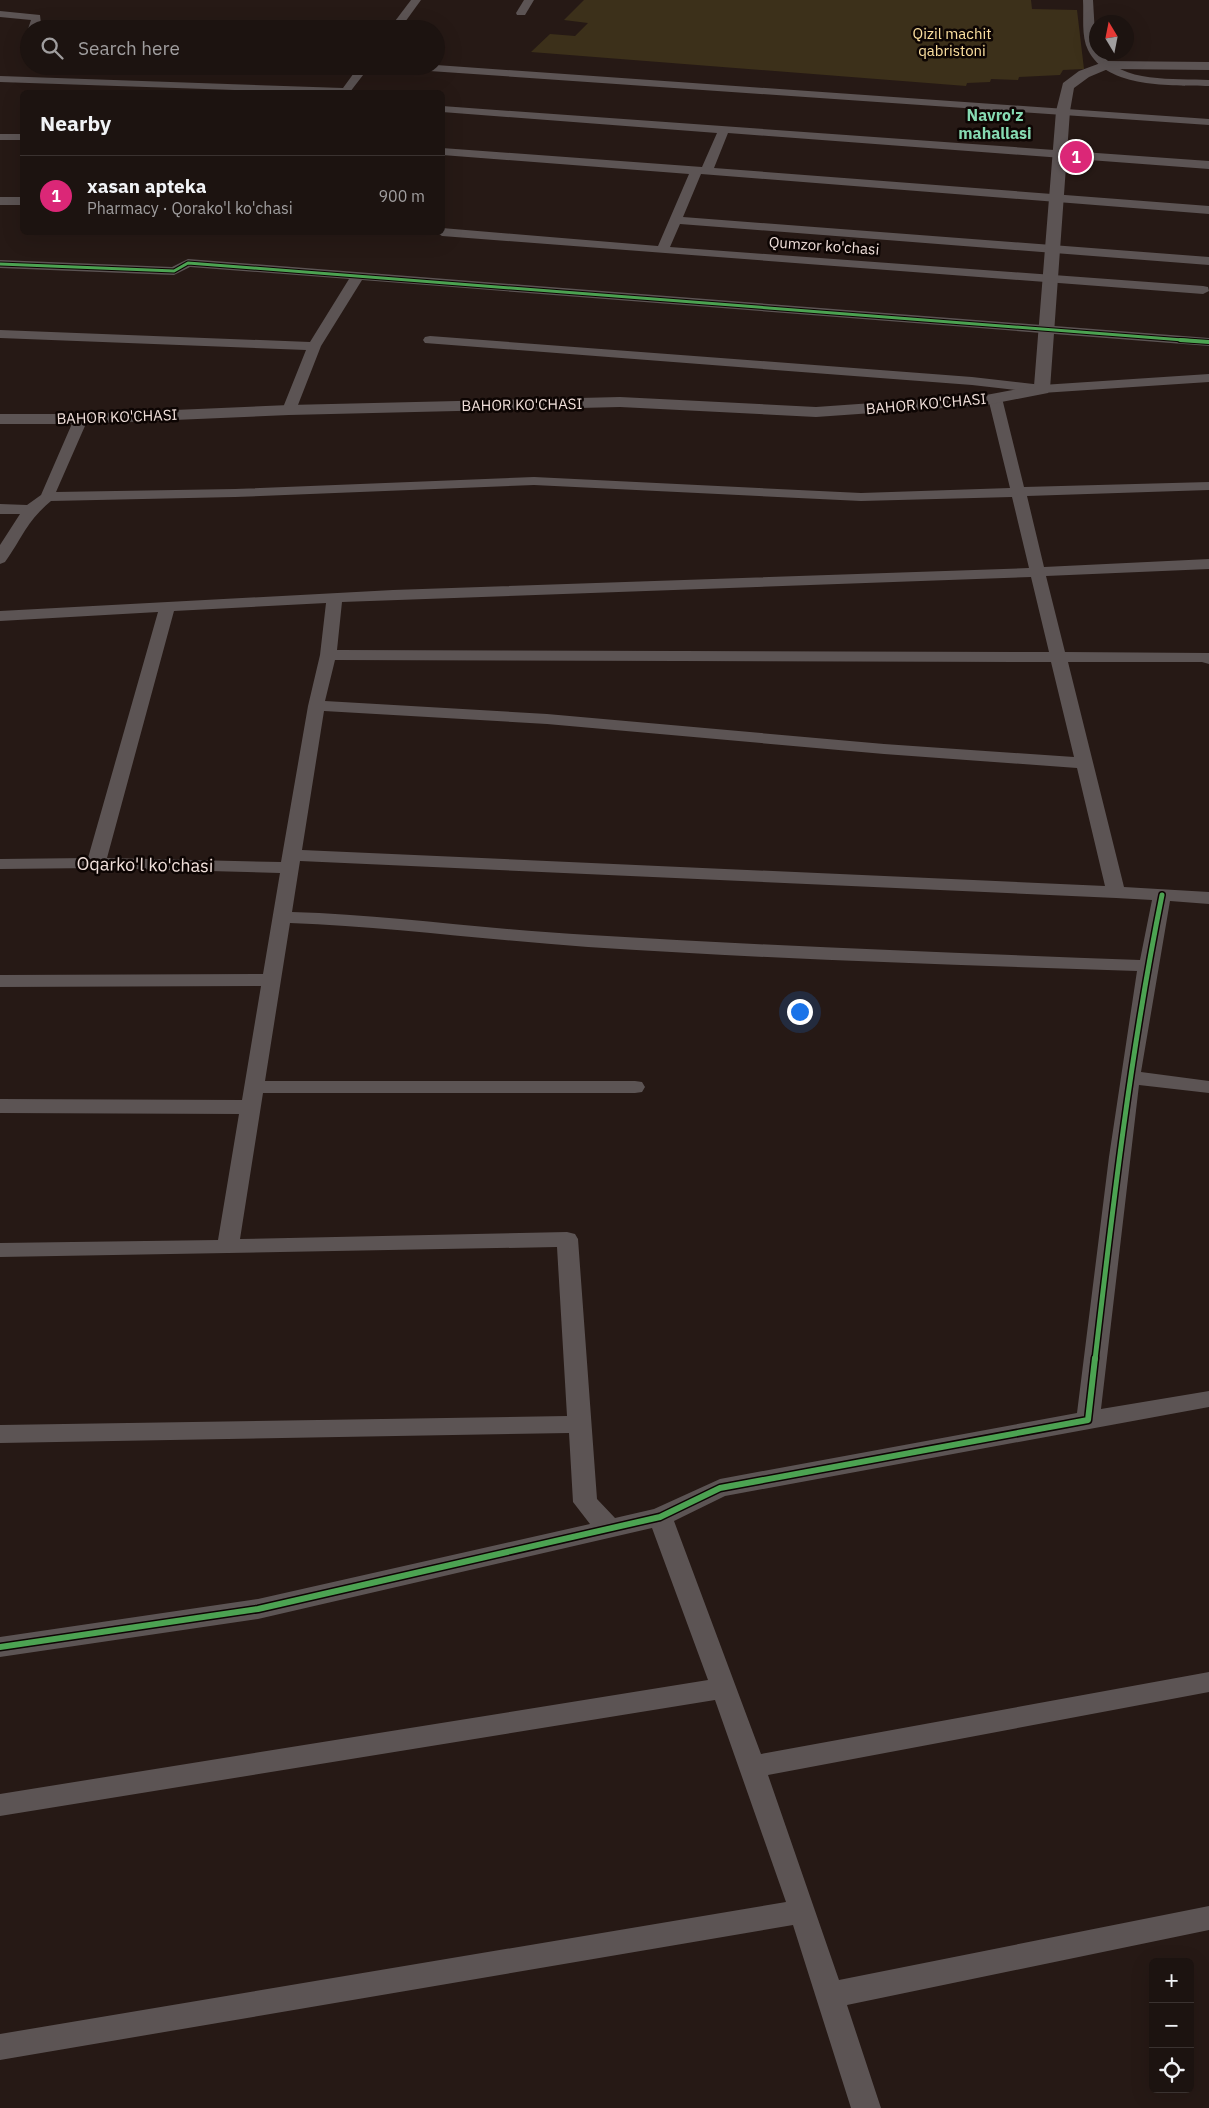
<!DOCTYPE html>
<meta charset="utf-8">
<style>
body{margin:0;font-family:"IBM Plex Sans",sans-serif;background:#29201e;color:#f1f3f6}
.controls{position:absolute;right:15px;bottom:15px;display:grid;overflow:hidden;border-radius:8px;box-shadow:0 5px 20px #0002}
.controls button{width:45px;height:45px;display:grid;place-items:center;padding:0;border:0;border-bottom:1px solid #3a3230;background:#1c1310;color:#f1f3f6;font:25px sans-serif}
.compass{position:absolute;left:1089px;top:15px;width:45px;height:45px;border-radius:50%;background:#1c1310;box-shadow:0 5px 20px #0002;rotate:350deg}
.you{position:absolute;left:799px;top:1011px;width:18px;height:18px;margin:-12px;border:4px solid #fff;border-radius:50%;background:#1a73e8;box-shadow:0 0 0 8px #1a73e833}
.badge{display:grid;place-items:center;width:32px;height:32px;border-radius:50%;background:#db2777;color:#fff;font-size:16px;font-weight:700}
.pin{position:absolute;translate:-50% -50%;border:2px solid #fff;box-shadow:0 1px 5px #0006}
.list{margin:0;padding:0;list-style:none}
h2{display:flex;justify-content:space-between;align-items:center;height:65px;margin:0;padding:0 20px;font-size:21px}
h2 small{font-size:16px;font-weight:400;color:#a09e9f}
.list li{display:grid;grid-template-columns:32px 1fr auto;gap:15px;align-items:center;box-sizing:border-box;height:80px;padding:0 20px;border-top:1px solid #3a3230}
.list b{display:block;font-size:19px;white-space:nowrap}
.list p{margin:0;font-size:16px;white-space:nowrap;color:#a09e9f}
.list em{font-size:16px;font-style:normal;color:#a09e9f}
.icon{flex:none;width:28px;height:28px;fill:none;stroke:currentColor;stroke-width:2;stroke-linecap:round;stroke-linejoin:round}
.map{position:relative;flex:none;width:1209px;height:2108px;overflow:hidden}
.search{position:absolute;background:#1c1310;box-shadow:0 5px 20px #0002;left:20px;top:20px;width:425px;height:55px;display:flex;align-items:center;gap:12px;box-sizing:border-box;padding:0 18px;border-radius:28px;color:#a09e9f;font-size:19px}
.panel{position:absolute;background:#1c1310;box-shadow:0 5px 20px #0002;left:20px;top:90px;width:425px;height:145px;border-radius:8px}
.map>svg:first-child{display:block}
</style>
<div class="map">
<svg width="1209" height="2108" viewBox="0 0 1209 2108">
<rect width="100%" height="100%" fill="#261915"/>
<polygon fill="#3c301a" points="584,0 1031,0 1032,9 1077,10 1084,69 1063,70 1060,75 1019,77 1018,80 991,79 990,82 967,83 966,86 531,52 550,34 575,36 588,23 564,20"/>
<g fill="none" stroke-linecap="round" stroke-linejoin="round">
<g fill="#5c5454" fill-rule="evenodd">
<polygon points="411,0 421,0 400,29 389,29"/>
<polygon points="524,0 534,0 525,15 517,15 516,13"/>
<path d="M 1083,0 L 1093,0 L 1096,52 L 1100,52 C 1121,84 1175,78 1209,80 L 1209,86 C 1172,85 1107,89 1088,50 C 1081,36 1084,16 1083,0 Z"/>
<polygon points="0,11 40,15 41,24 38,29 29,29 29,31 28,29 31,20 0,17"/>
<polygon points="436,65 1209,119 1209,125 400,69 395,66"/>
<polygon points="359,66 370,66 350,92 292,92 0,82 0,76 343,88"/>
<polygon points="442,106 1209,161 1209,169 728,133 714,168 1209,206 1209,214 701,174 683,217 1209,257 1209,265 680,224 670,247 1203,286 1208,287 1209,291 1203,294 442,236 436,232 442,232 442,228 658,246 689,174 442,155 442,148 702,167 717,133 442,112"/>
<rect x="0" y="134" width="22" height="6"/>
<rect x="0" y="197" width="22" height="8"/>
<polygon points="188,259 1209,338 1209,346 362,280 321,346 296,410 294,413 284,413 282,410 306,350 0,338 0,330 310,342 349,279 190,267 174,275 0,268 0,260 172,267"/>
<polygon points="430,336 972,377 1042,385 1209,374 1209,382 1042,393 972,385 425,343 423,340 425,337"/>
<path d="M 995,394 L 1002,398 L 1024,487 L 1209,482 L 1209,490 L 1027,496 L 1044,567 L 1209,559 L 1209,569 L 1046,576 L 1065,652 L 1209,653 L 1209,664 L 1202,662 L 1068,662 L 1124,887 L 1209,892 L 1209,904 L 1170,901 L 1141,1072 L 1209,1081 L 1209,1093 L 1139,1085 L 1101,1409 L 1209,1391 L 1209,1407 L 725,1496 L 674,1521 L 761,1754 L 1209,1672 L 1209,1692 L 768,1775 L 839,1980 L 1209,1906 L 1209,1930 L 847,2005 L 881,2108 L 851,2108 L 793,1925 L 0,2060 L 0,2034 L 786,1902 L 715,1700 L 0,1816 L 0,1794 L 708,1680 L 652,1528 L 258,1619 L 0,1657 L 0,1637 L 258,1599 L 590,1524 L 573,1502 L 569,1433 L 0,1443 L 0,1425 L 567,1416 L 557,1247 L 0,1257 L 0,1243 L 218,1240 L 239,1114 L 0,1113 L 0,1099 L 242,1100 L 261,986 L 0,987 L 0,975 L 263,974 L 280,873 L 96,868 L 0,869 L 0,859 L 88,858 L 158,612 L 0,621 L 0,611 L 393,590 L 1029,568 L 1012,497 L 861,501 L 534,485 L 235,497 L 51,501 C 26,522 23,537 5,562 L 0,564 L 0,545 L 20,514 L 0,514 L 0,504 L 27,505 L 41,495 L 74,419 L 76,416 L 86,416 L 88,419 L 56,492 L 235,489 L 534,477 L 861,493 L 1010,488 L 988,398 ZM 1031,577 L 1049,652 L 337,650 L 342,602 ZM 326,603 L 320,655 L 308,706 L 281,862 L 107,858 L 174,611 ZM 335,660 L 1051,662 L 1074,757 L 884,744 L 547,714 L 325,701 ZM 324,711 L 547,724 L 884,754 L 1077,768 L 1105,886 L 302,850 ZM 300,861 L 1116,898 L 1152,900 L 1140,960 C 956,953 773,946 590,935 C 490,930 392,915 292,912 ZM 290,923 C 390,927 488,940 588,947 C 771,959 954,965 1137,971 L 1109,1157 L 1077,1413 L 720,1479 L 654,1509 L 615,1518 L 597,1499 L 578,1239 L 575,1234 L 567,1232 L 240,1239 L 263,1093 L 635,1093 L 642,1092 L 645,1087 L 642,1082 L 635,1081 L 265,1081 Z"/>
</g>
<polygon fill="#5c5454" fill-rule="evenodd" points="1106,61 1209,62 1209,70 1108,69 1089,77 1074,88 1070,111 1050,389 1048,393 986,405 816,417 620,407 289,415 81,424 0,424 0,414 81,414 289,405 620,397 816,407 986,395 1034,386 1056,111 1063,83 1079,71"/>
<g stroke="#0d0503" stroke-width="5">
<polyline id="cycleway-far3" points="0,264 174,271 188,263 1196,341"/>
</g>
<g stroke="#0d0503" stroke-width="6">
<polyline id="cycleway-far2" points="1180,340 1209,342"/>
</g>
<g stroke="#0d0503" stroke-width="8">
<path id="cycleway-far1" d="M 1095,1360 C 1113,1204 1131,1049 1162,895"/>
</g>
<g stroke="#0d0503" stroke-width="9">
<polyline id="cycleway" points="0,1647 258,1609 660,1517 720,1488 1088,1420 1095,1358"/>
</g>
<use href="#cycleway-far3" stroke="#4ca352" stroke-width="3"/>
<use href="#cycleway-far2" stroke="#4ca352" stroke-width="4"/>
<use href="#cycleway-far1" stroke="#4ca352" stroke-width="5"/>
<use href="#cycleway" stroke="#4ca352" stroke-width="6"/>
</g>
<g text-anchor="middle" stroke-width="5" stroke-linejoin="round" paint-order="stroke">
<g font-size="15" fill="#fde1a0" stroke="#0d0503">
<text x="952" y="39">Qizil machit<tspan x="952" dy="17">qabristoni</tspan></text>
</g>
<g font-size="15" fill="#f1e0db" stroke="#0d0503">
<text transform="translate(824 246) rotate(4)" y="5">Qumzor ko'chasi</text>
<text transform="translate(926 404) rotate(-5)" y="5">BAHOR KO'CHASI</text>
<text transform="translate(522 405) rotate(-1)" y="5">BAHOR KO'CHASI</text>
<text transform="translate(117 417) rotate(-2)" y="5">BAHOR KO'CHASI</text>
</g>
<g font-size="16" font-weight="bold" fill="#86dab2" stroke="#0d0503">
<text x="995" y="121">Navro'z<tspan x="995" dy="18">mahallasi</tspan></text>
</g>
<g font-size="18" fill="#f1e0db" stroke="#0d0503">
<text transform="translate(145 865) rotate(1)" y="6">Oqarko'l ko'chasi</text>
</g>
</g>
</svg>
<div class="controls">
<button>+</button>
<button>−</button>
<button><svg class="icon" aria-label="locate" viewBox="0 0 24 24"><circle cx="12" cy="12" r="6"/><path d="M12 2v4M12 18v4M2 12h4M18 12h4"/></svg></button>
</div>
<svg class="compass" viewBox="-18 -18 36 36"><path d="M0-13l5 13h-10z" fill="#e53935"/><path d="M0 13l5-13h-10z" fill="#a09e9f"/></svg>
<div class="you"></div>
<div class="pin badge" style="left:1076px;top:157px">1</div>
<div class="search"><svg class="icon" aria-label="search" viewBox="0 0 24 24"><circle cx="10" cy="10" r="6"/><path d="M15 15l6 6"/></svg>Search here</div>
<section class="panel">
<h2>Nearby<small></small></h2>
<ul class="list">
<li><span class="badge">1</span><div><b>xasan apteka</b><p>Pharmacy · Qorako'l ko'chasi</p></div><em>900 m</em></li>
</ul>
</section>
</div>
